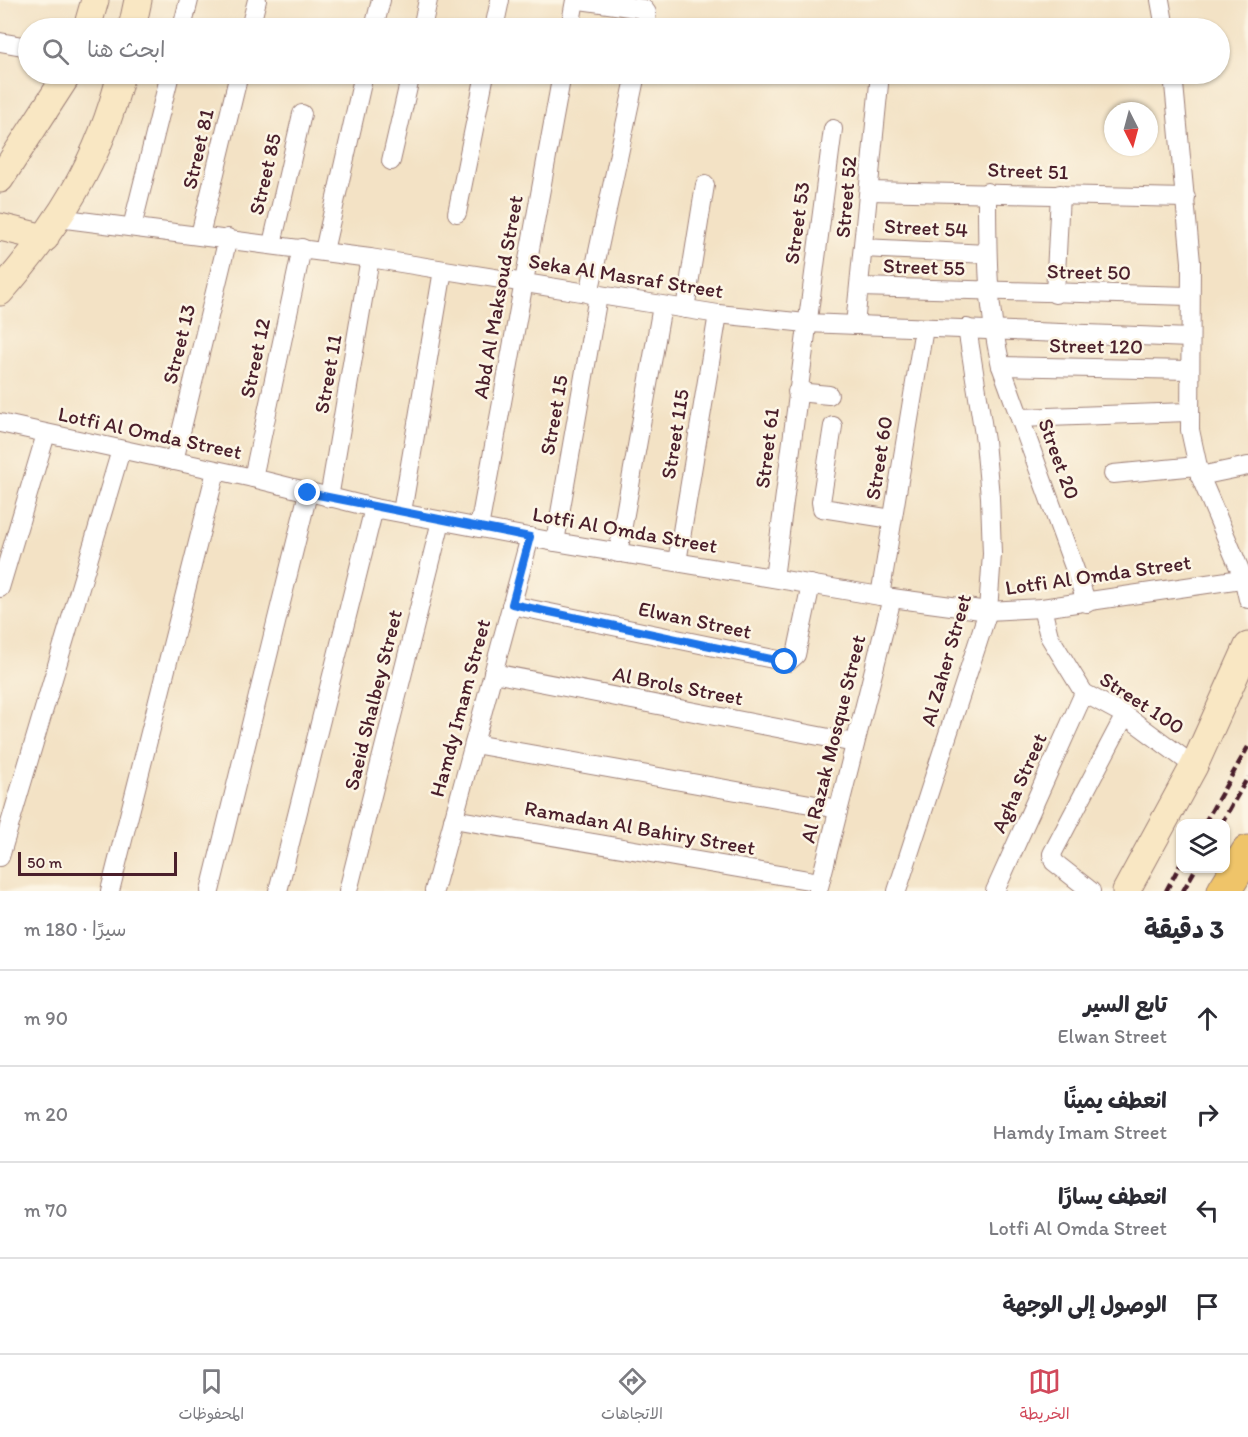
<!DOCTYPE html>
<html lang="ar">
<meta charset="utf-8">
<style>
body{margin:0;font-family:Itim,"Playpen Sans Arabic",sans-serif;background:#f2f2f3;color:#2b2b33;direction:rtl}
.controls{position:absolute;right:18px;bottom:18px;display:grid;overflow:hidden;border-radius:12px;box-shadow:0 2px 4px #0004}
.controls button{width:54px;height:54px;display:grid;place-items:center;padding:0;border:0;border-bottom:2px solid #e1e1e2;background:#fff;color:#2b2b33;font:30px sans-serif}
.compass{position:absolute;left:1104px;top:102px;width:54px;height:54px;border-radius:50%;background:#fff;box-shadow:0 2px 4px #0004;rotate:174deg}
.scale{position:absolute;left:18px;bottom:15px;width:159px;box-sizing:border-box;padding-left:6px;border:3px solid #4a1f2b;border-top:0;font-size:16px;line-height:21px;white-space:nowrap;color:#4a1f2b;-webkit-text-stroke:4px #fcf5e5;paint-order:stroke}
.stop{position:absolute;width:18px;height:18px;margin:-14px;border:4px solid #1a73e8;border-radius:50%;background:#fff}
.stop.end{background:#1a73e8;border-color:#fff;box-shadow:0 2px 6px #0008}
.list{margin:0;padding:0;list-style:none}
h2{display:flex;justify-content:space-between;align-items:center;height:78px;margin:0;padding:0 24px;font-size:26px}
h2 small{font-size:20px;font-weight:400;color:#7c7c81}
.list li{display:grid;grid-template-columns:39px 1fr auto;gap:18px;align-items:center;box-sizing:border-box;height:96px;padding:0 24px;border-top:2px solid #e1e1e2}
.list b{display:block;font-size:22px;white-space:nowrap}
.list p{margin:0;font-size:20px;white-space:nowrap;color:#7c7c81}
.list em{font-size:20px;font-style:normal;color:#7c7c81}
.icon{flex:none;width:33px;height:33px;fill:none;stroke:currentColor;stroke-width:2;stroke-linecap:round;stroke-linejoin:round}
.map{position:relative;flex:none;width:1248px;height:891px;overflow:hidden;direction:ltr}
.search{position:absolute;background:#fff;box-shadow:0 2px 4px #0004;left:18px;right:18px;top:18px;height:66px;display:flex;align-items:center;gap:15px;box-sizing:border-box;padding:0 21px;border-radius:33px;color:#7c7c81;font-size:22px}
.sheet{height:462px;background:#fff}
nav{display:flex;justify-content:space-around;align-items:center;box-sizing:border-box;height:84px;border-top:2px solid #e1e1e2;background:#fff;font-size:16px;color:#7c7c81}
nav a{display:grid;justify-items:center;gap:3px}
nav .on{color:#d1495b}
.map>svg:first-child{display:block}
</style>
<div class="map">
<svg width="1248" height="891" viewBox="0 0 1248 891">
<rect width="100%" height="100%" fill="#fcf5e5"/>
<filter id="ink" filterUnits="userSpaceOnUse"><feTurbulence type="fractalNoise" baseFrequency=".0167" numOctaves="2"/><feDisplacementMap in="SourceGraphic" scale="12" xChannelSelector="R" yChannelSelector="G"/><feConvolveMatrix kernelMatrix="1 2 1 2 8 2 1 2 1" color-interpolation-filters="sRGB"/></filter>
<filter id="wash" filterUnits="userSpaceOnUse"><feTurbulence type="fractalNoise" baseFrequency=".008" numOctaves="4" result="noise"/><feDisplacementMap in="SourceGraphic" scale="24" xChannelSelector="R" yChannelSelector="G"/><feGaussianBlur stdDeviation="1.35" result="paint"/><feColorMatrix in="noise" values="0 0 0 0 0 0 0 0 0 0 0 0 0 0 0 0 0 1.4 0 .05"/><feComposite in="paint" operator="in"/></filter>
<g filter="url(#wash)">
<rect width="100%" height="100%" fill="#f3e2c5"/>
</g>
<g filter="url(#ink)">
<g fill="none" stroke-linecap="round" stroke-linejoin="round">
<g stroke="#9e8078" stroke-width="20">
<g id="street">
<polyline points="580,0 644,9 647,13 645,28"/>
<polyline points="1160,0 1165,28"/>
<polyline points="182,28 189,0"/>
<polyline points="250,28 257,0"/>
<polyline points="374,28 381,0"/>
<polyline points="422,28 428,0"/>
<polyline points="494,28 500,0"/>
<polyline points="570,28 575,0"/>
<polyline points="0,42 28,47"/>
<polyline points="1173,74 1191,262 1190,430 1200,476 1243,577 1248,599"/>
<polyline points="391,161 411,74"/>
<polyline points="869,191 1186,198"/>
<path d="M 987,192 C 987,253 987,307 1001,366 L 1087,603"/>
<polyline points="457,213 485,74"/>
<polyline points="58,218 370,258 718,314 806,323 1190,338"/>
<polyline points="132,227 170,74"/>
<polyline points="200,235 239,74"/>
<polyline points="272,244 302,114"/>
<polyline points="863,248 987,254"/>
<polyline points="324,251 364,74"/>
<polyline points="859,287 1190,296"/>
<polyline points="589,294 636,74"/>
<polyline points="1055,294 1060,194"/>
<polyline points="685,309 705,185"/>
<polyline points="855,325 880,74"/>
<polyline points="1001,366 1189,370"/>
<polyline points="797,392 829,395"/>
<polyline points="1020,418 1188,412"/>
<polyline points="0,423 253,478 374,508 555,542 892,598 988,611 1042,608 1248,578"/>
<polyline points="833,426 821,502 822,508 892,519"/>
<polyline points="174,461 228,238"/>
<polyline points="1113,474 1197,466"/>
<polyline points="1200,476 1248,466"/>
<polyline points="253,478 302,248"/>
<polyline points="329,498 370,258"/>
<polyline points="402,512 443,270"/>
<polyline points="479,528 562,74"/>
<polyline points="555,542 598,296"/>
<polyline points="618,553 662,306"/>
<polyline points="677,562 718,314"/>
<polyline points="774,578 833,129"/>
<polyline points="0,588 46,434"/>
<polyline points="880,596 924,328"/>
<polyline points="511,605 788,662 796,655 811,584"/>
<polyline points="1042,608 1049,636 1084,693 1125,715 1194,766"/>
<polyline points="493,673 855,743"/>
<polyline points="474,744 838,809"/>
<polyline points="453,819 820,882"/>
<polyline points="0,857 121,450"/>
<polyline points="110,891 216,471"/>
<polyline points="210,891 308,493"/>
<polyline points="278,891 374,508"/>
<polyline points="348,891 441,521"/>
<polyline points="434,891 530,537"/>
<polyline points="818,891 892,598"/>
<polyline points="897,891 988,611 992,554 990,497 985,441 967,328"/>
<polyline points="995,891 1084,693"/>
<polyline points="1091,891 1054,862 1052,854 1125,715"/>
</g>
</g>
<g stroke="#9e8078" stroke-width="29">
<g id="secondary">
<polyline points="87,28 95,0"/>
<polyline points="132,28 138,0"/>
<polyline points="0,179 68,74"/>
<polyline points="0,227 45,238"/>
<path d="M 0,292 C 59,225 100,161 121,74"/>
<polyline points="1126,891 1194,766 1248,646"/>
</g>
</g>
<g stroke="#9e8078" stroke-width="35">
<polyline id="highway" points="1224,891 1248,852"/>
</g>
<use href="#street" stroke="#fff" stroke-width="18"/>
<use href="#secondary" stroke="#f9e7c3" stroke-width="27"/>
<use href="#highway" stroke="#efc469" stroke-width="33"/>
<g stroke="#4a1f2b" stroke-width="4.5" stroke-dasharray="9 4.5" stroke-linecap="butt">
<polyline points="1204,824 1248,747"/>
<polyline points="1221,824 1248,777"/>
<polyline points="1166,891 1180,865"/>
<polyline points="1183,891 1196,868"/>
</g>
</g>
</g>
<g fill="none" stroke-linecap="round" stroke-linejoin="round" filter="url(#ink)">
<polyline stroke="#1a73e8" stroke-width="8" points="308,493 530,537 512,604 785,662"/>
</g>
<g text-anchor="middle" stroke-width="5" stroke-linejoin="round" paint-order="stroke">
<g font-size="21" fill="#4a1f2b" stroke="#fcf5e5">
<text transform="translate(198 149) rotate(-77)" y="7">Street 81</text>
<text transform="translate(1028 171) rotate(2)" y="7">Street 51</text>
<text transform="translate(265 174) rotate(-77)" y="7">Street 85</text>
<text transform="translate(846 197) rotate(-85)" y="7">Street 52</text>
<text transform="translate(797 223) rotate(-82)" y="7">Street 53</text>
<text transform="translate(926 228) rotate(3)" y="7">Street 54</text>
<text transform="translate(924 267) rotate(2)" y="7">Street 55</text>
<text transform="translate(1089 272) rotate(1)" y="7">Street 50</text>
<text transform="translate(626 276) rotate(9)" y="7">Seka Al Masraf Street</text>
<text transform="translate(498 297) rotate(-80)" y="7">Abd Al Maksoud Street</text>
<text transform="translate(179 344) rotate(-76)" y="7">Street 13</text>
<text transform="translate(1096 346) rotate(1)" y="7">Street 120</text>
<text transform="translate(255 358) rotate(-78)" y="7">Street 12</text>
<text transform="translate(328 374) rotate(-80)" y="7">Street 11</text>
<text transform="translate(554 415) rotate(-80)" y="7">Street 15</text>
<text transform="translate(150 433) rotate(12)" y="7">Lotfi Al Omda Street</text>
<text transform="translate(675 434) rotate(-81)" y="7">Street 115</text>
<text transform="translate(767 448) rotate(-83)" y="7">Street 61</text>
<text transform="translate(879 458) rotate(-81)" y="7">Street 60</text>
<text transform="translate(1059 459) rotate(70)" y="7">Street 20</text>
<text transform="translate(625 530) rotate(10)" y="7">Lotfi Al Omda Street</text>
<text transform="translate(1098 575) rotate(-8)" y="7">Lotfi Al Omda Street</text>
<text transform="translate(695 620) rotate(12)" y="7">Elwan Street</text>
<text transform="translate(946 660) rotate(-74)" y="7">Al Zaher Street</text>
<text transform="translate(678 686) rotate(11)" y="7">Al Brols Street</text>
<text transform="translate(373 700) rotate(-76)" y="7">Saeid Shalbey Street</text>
<text transform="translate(1142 703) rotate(33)" y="7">Street 100</text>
<text transform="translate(460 708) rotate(-75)" y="7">Hamdy Imam Street</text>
<text transform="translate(833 739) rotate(-76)" y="7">Al Razak Mosque Street</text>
<text transform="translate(1019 783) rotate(-66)" y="7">Agha Street</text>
<text transform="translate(640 828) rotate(10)" y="7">Ramadan Al Bahiry Street</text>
</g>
</g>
</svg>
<div class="controls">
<button><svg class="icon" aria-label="layers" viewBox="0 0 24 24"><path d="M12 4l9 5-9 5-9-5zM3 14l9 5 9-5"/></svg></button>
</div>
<svg class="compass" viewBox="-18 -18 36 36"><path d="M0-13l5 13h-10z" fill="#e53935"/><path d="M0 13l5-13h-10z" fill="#7c7c81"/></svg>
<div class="scale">50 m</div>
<div class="stop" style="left:785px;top:662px"></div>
<div class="stop end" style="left:308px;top:493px"></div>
<div class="search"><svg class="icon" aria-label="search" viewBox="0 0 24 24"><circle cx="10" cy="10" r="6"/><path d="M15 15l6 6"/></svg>ابحث هنا</div>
</div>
<section class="sheet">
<h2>3 دقيقة<small>سيرًا · 180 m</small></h2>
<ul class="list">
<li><svg class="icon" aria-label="ahead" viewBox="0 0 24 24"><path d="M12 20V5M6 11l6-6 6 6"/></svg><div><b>تابع السير</b><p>Elwan Street</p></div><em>90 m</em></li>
<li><svg class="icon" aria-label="right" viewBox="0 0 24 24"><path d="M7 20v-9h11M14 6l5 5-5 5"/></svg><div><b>انعطف يمينًا</b><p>Hamdy Imam Street</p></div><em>20 m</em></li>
<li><svg class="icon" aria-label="left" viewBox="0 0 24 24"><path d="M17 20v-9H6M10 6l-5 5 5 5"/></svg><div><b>انعطف يسارًا</b><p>Lotfi Al Omda Street</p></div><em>70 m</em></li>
<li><svg class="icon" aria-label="arrive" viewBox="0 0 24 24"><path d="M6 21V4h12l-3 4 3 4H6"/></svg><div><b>الوصول إلى الوجهة</b></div></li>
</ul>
</section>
<nav>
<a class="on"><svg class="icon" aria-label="map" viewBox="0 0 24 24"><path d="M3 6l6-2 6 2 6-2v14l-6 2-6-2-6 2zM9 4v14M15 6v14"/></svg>الخريطة</a>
<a><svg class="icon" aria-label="directions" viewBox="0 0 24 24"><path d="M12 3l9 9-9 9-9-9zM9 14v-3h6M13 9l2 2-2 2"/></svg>الاتجاهات</a>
<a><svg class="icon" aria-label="saved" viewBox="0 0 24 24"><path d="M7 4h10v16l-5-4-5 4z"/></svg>المحفوظات</a>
</nav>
